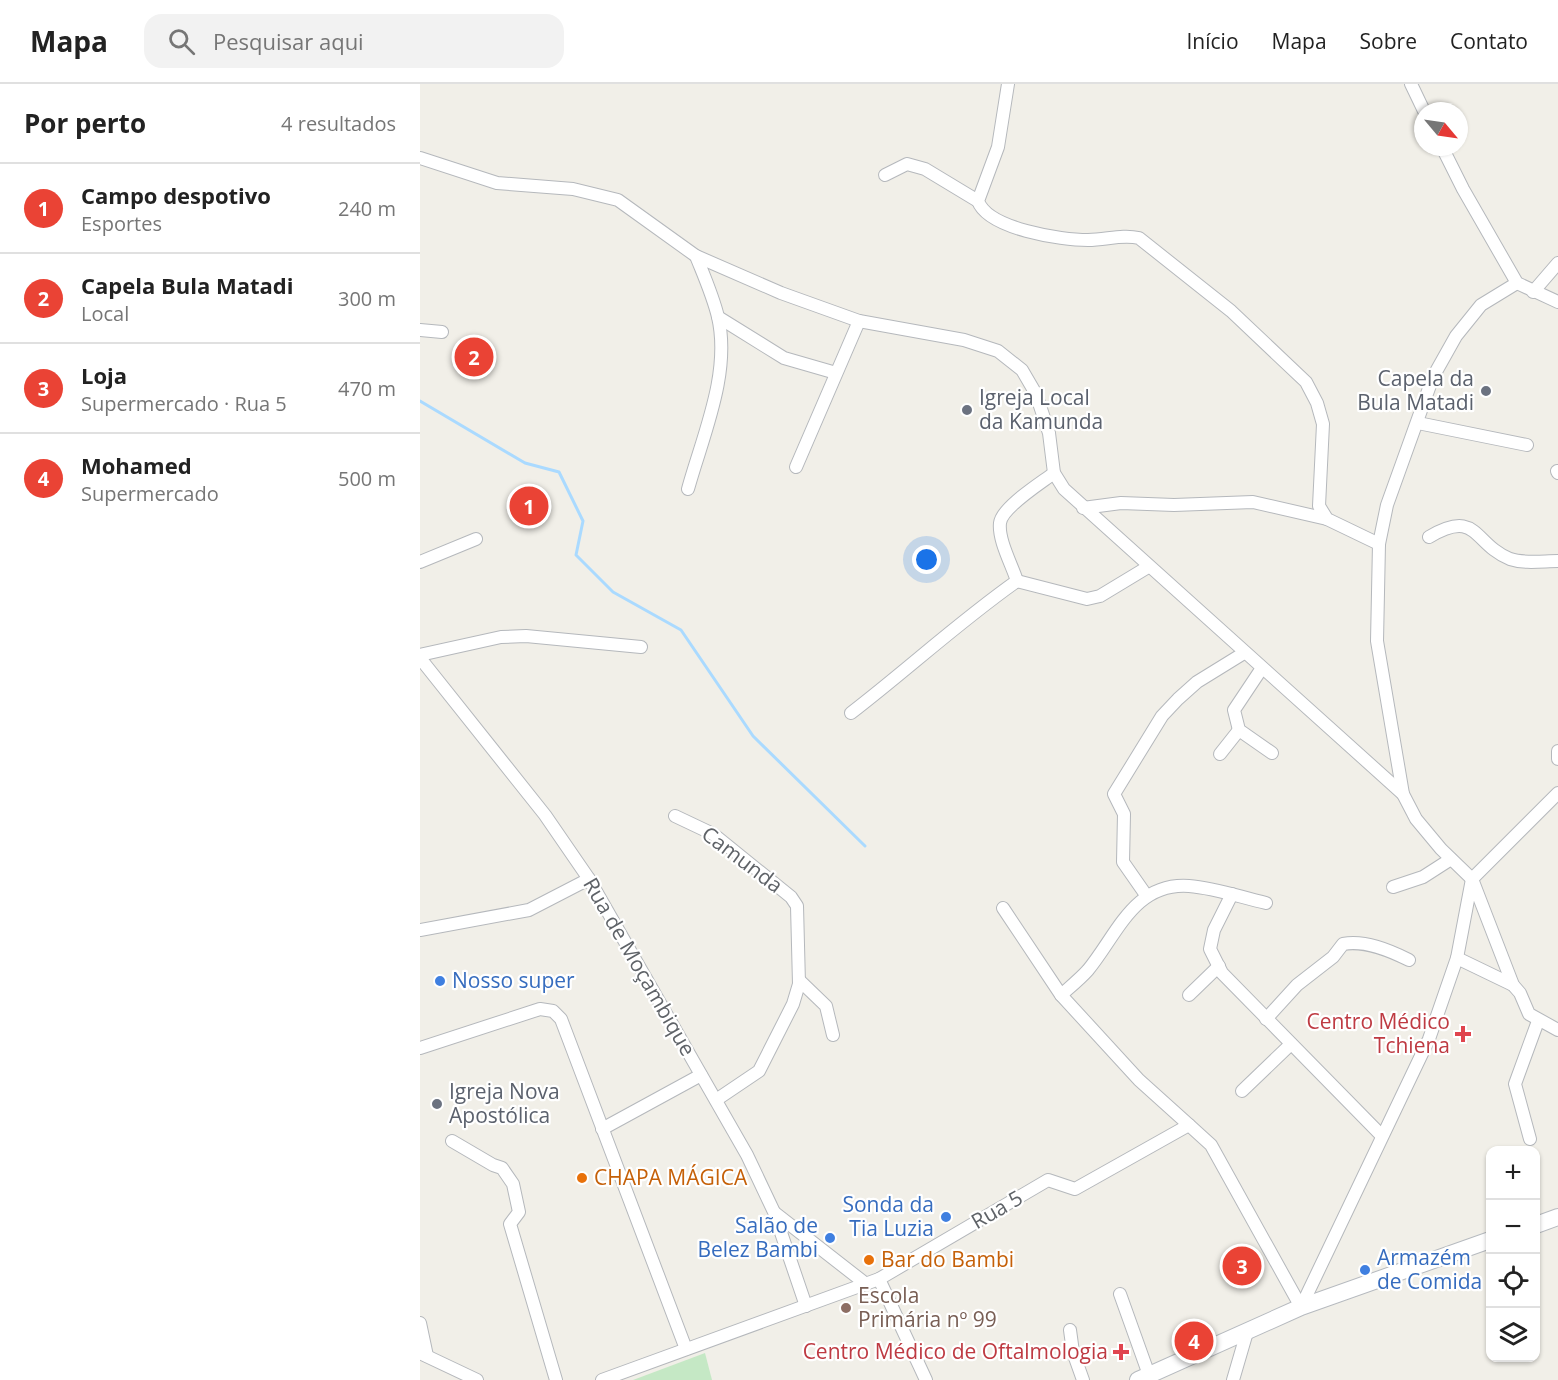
<!DOCTYPE html>
<html lang="pt">
<meta charset="utf-8">
<style>
body{margin:0;font-family:"Open Sans",sans-serif;background:#f2f2f2;color:#222}
.controls{position:absolute;right:18px;bottom:18px;display:grid;overflow:hidden;border-radius:12px;box-shadow:0 2px 4px #0004}
.controls button{width:54px;height:54px;display:grid;place-items:center;padding:0;border:0;border-bottom:2px solid #e0e0e0;background:#fff;color:#222;font:30px sans-serif}
.compass{position:absolute;left:994px;top:18px;width:54px;height:54px;border-radius:50%;background:#fff;box-shadow:0 2px 4px #0004;rotate:119deg}
.you{position:absolute;left:507px;top:476px;width:21px;height:21px;margin:-15px;border:4px solid #fff;border-radius:50%;background:#1a73e8;box-shadow:0 0 0 9px #1a73e833}
.badge{display:grid;place-items:center;width:39px;height:39px;border-radius:50%;background:#ea4335;color:#fff;font-size:20px;font-weight:700}
.pin{position:absolute;translate:-50% -50%;border:3px solid #fff;box-shadow:0 2px 6px #0006}
.list{margin:0;padding:0;list-style:none}
h2{display:flex;justify-content:space-between;align-items:center;height:78px;margin:0;padding:0 24px;font-size:26px}
h2 small{font-size:20px;font-weight:400;color:#767676}
.list li{display:grid;grid-template-columns:39px 1fr auto;gap:18px;align-items:center;box-sizing:border-box;height:90px;padding:0 24px;border-top:2px solid #e0e0e0}
.list b{display:block;font-size:22px;white-space:nowrap}
.list p{margin:0;font-size:20px;white-space:nowrap;color:#767676}
.list em{font-size:20px;font-style:normal;color:#767676}
.icon{flex:none;width:33px;height:33px;fill:none;stroke:currentColor;stroke-width:2;stroke-linecap:round;stroke-linejoin:round}
.map{position:relative;flex:none;width:1138px;height:1296px;overflow:hidden}
header{display:flex;align-items:center;gap:36px;box-sizing:border-box;height:84px;padding:0 30px;background:#fff;border-bottom:2px solid #e0e0e0}
header strong{font-size:28px}
nav{display:flex;gap:33px;margin-inline-start:auto;font-size:21px}
.search{width:420px;height:54px;background:#f2f2f2;display:flex;align-items:center;gap:15px;box-sizing:border-box;padding:0 21px;border-radius:18px;color:#767676;font-size:22px}
main{display:flex}
aside{flex:1;background:#fff}
.map>svg:first-child{display:block}
</style>
<header>
<strong>Mapa</strong>
<div class="search"><svg class="icon" aria-label="search" viewBox="0 0 24 24"><circle cx="10" cy="10" r="6"/><path d="M15 15l6 6"/></svg>Pesquisar aqui</div>
<nav><a>Início</a><a>Mapa</a><a>Sobre</a><a>Contato</a></nav>
</header>
<main>
<aside>
<h2>Por perto<small>4 resultados</small></h2>
<ul class="list">
<li><span class="badge">1</span><div><b>Campo despotivo</b><p>Esportes</p></div><em>240 m</em></li>
<li><span class="badge">2</span><div><b>Capela Bula Matadi</b><p>Local</p></div><em>300 m</em></li>
<li><span class="badge">3</span><div><b>Loja</b><p>Supermercado · Rua 5</p></div><em>470 m</em></li>
<li><span class="badge">4</span><div><b>Mohamed</b><p>Supermercado</p></div><em>500 m</em></li>
</ul>
</aside>
<div class="map">
<svg width="1138" height="1296" viewBox="0 0 1138 1296">
<rect width="100%" height="100%" fill="#f1efe8"/>
<polygon fill="#c5e8c5" points="285,1269 292,1296 213,1296"/>
<g fill="none" stroke-linecap="round" stroke-linejoin="round">
<polyline stroke="#aadaff" stroke-width="3" points="0,317 105,379 139,388 163,437 156,471 193,508 261,546 333,652 445,762"/>
<g stroke="#b5b8bc" stroke-width="14">
<g id="minor">
<path d="M 588,0 L 578,63 L 558,117 C 568,145 641,156 668,156 C 686,156 702,150 719,154 L 811,227 L 886,298 L 897,319 L 903,340 L 899,422 L 907,435 L 959,460"/>
<polyline points="991,0 1004,27"/>
<polyline points="1022,63 1043,105 1097,199 1138,218"/>
<polyline points="0,74 77,99 153,105 198,116 276,172 361,209 439,237 544,256 578,267 602,286 616,310 629,349 634,389 644,405 983,710"/>
<polyline points="465,91 487,80 505,85 558,117"/>
<polyline points="1113,208 1138,179"/>
<polyline points="298,233 364,274 416,289"/>
<polyline points="0,246 22,248"/>
<polyline points="998,339 1107,361"/>
<polyline points="376,383 439,237"/>
<polyline points="1137,387 1138,389"/>
<path d="M 268,405 C 283,351 311,289 298,233 C 293,212 284,192 276,172"/>
<polyline points="663,424 701,419 754,421 833,418 907,435"/>
<path d="M 1009,453 C 1058,424 1053,460 1090,475 C 1105,480 1123,477 1138,477"/>
<polyline points="0,478 56,455"/>
<polyline points="597,497 667,515 680,512 728,483"/>
<path d="M 597,497 C 592,481 578,456 580,439 C 582,423 621,399 634,389"/>
<polyline points="0,571 81,553 106,552 221,563"/>
<polyline points="0,574 125,731 169,795 327,1071 354,1128 386,1222"/>
<polyline points="842,584 814,626 819,646 852,669"/>
<path d="M 431,629 C 487,586 540,537 597,497"/>
<polyline points="1138,667 1138,675"/>
<polyline points="800,670 819,646"/>
<polyline points="255,732 293,750 371,813 377,822 379,900 373,920 339,987 296,1016"/>
<polyline points="973,803 1003,793 1031,775"/>
<polyline points="812,810 794,846 790,865 802,889 962,1052"/>
<polyline points="726,811 703,778 704,730 694,710 742,632 758,615 777,598 824,569"/>
<polyline points="583,824 641,911 719,996 769,1041"/>
<polyline points="0,846 109,826 169,795"/>
<polyline points="1037,874 1093,901 1100,909 1109,930 1138,946"/>
<polyline points="379,896 406,922 413,951"/>
<polyline points="1093,901 1052,795 1021,765 996,735 983,710 957,557 959,460 967,421 1013,293 1036,252 1061,221 1097,199"/>
<path d="M 641,911 C 650,903 660,895 668,886 C 697,851 714,798 769,802 C 795,804 820,813 846,819"/>
<polyline points="769,911 799,882"/>
<path d="M 846,935 L 877,901 L 913,873 L 923,860 C 945,856 969,866 989,876"/>
<polyline points="0,964 120,925 133,927 141,935 266,1265"/>
<polyline points="822,1007 871,960"/>
<polyline points="182,1045 281,991"/>
<polyline points="1110,1055 1095,1000 1118,937"/>
<polyline points="32,1057 73,1081 82,1084 93,1100 99,1128 90,1140 136,1296"/>
<polyline points="355,1129 446,1200"/>
<polyline points="459,1195 506,1296"/>
<polyline points="700,1210 729,1291"/>
<polyline points="881,1223 1009,955 1037,874 1052,795 1138,709"/>
<polyline points="0,1239 7,1272"/>
<polyline points="650,1246 653,1268 663,1296"/>
<polyline points="0,1269 57,1296"/>
<polyline points="182,1296 459,1195 628,1096 655,1105 769,1041 791,1061 881,1223"/>
<polyline points="813,1296 827,1248"/>
</g>
</g>
<g stroke="#b6babf" stroke-width="18">
<g id="secondary">
<polyline points="1116,1141 1138,1133"/>
<polyline points="718,1296 881,1223 1070,1156"/>
</g>
</g>
<use href="#minor" stroke="#fff" stroke-width="12"/>
<use href="#secondary" stroke="#fff" stroke-width="16"/>
</g>
<g fill="#6b7280" stroke="#fff" stroke-width="2">
<circle cx="1066" cy="307" r="6"/>
<circle cx="547" cy="326" r="6"/>
<circle cx="17" cy="1020" r="6"/>
</g>
<g fill="#3f7fe0" stroke="#fff" stroke-width="2">
<circle cx="20" cy="897" r="6"/>
<circle cx="526" cy="1133" r="6"/>
<circle cx="410" cy="1154" r="6"/>
<circle cx="945" cy="1186" r="6"/>
</g>
<g fill="#e0444e" stroke="#fff" stroke-width="2">
<path d="M1040 941h6v6h6v6h-6v6h-6v-6h-6v-6h6z"/>
<path d="M698 1259h6v6h6v6h-6v6h-6v-6h-6v-6h6z"/>
</g>
<g fill="#e8710a" stroke="#fff" stroke-width="2">
<circle cx="162" cy="1094" r="6"/>
<circle cx="449" cy="1176" r="6"/>
</g>
<circle fill="#8d6e63" stroke="#fff" stroke-width="2" cx="426" cy="1224" r="6"/>
<g text-anchor="middle" stroke-width="4.5" stroke-linejoin="round" paint-order="stroke">
<g font-size="21" fill="#5b616d" stroke="#fff" text-anchor="start">
<text x="1054" y="302" text-anchor="end">Capela da<tspan x="1054" dy="24">Bula Matadi</tspan></text>
<text x="559" y="321">Igreja Local<tspan x="559" dy="24">da Kamunda</tspan></text>
<text x="29" y="1015">Igreja Nova<tspan x="29" dy="24">Apostólica</tspan></text>
</g>
<g font-size="21" fill="#5f6368" stroke="#fff">
<text transform="translate(322 776) rotate(37)" y="7">Camunda</text>
<text transform="translate(219 883) rotate(60)" y="7">Rua de Moçambique</text>
<text transform="translate(577 1126) rotate(-30)" y="7">Rua 5</text>
</g>
<g font-size="21" fill="#366cbe" stroke="#fff" text-anchor="start">
<text x="32" y="904">Nosso super</text>
<text x="514" y="1128" text-anchor="end">Sonda da<tspan x="514" dy="24">Tia Luzia</tspan></text>
<text x="398" y="1149" text-anchor="end">Salão de<tspan x="398" dy="24">Belez Bambi</tspan></text>
<text x="957" y="1181">Armazém<tspan x="957" dy="24">de Comida</tspan></text>
</g>
<g font-size="21" fill="#be3a42" stroke="#fff" text-anchor="end">
<text x="1030" y="945">Centro Médico<tspan x="1030" dy="24">Tchiena</tspan></text>
<text x="688" y="1275">Centro Médico de Oftalmologia</text>
</g>
<g font-size="21" fill="#c56008" stroke="#fff" text-anchor="start">
<text x="174" y="1101">CHAPA MÁGICA</text>
<text x="461" y="1183">Bar do Bambi</text>
</g>
<g font-size="21" fill="#785e54" stroke="#fff" text-anchor="start">
<text x="438" y="1219">Escola<tspan x="438" dy="24">Primária nº 99</tspan></text>
</g>
</g>
</svg>
<div class="controls">
<button>+</button>
<button>−</button>
<button><svg class="icon" aria-label="locate" viewBox="0 0 24 24"><circle cx="12" cy="12" r="6"/><path d="M12 2v4M12 18v4M2 12h4M18 12h4"/></svg></button>
<button><svg class="icon" aria-label="layers" viewBox="0 0 24 24"><path d="M12 4l9 5-9 5-9-5zM3 14l9 5 9-5"/></svg></button>
</div>
<svg class="compass" viewBox="-18 -18 36 36"><path d="M0-13l5 13h-10z" fill="#e53935"/><path d="M0 13l5-13h-10z" fill="#767676"/></svg>
<div class="you"></div>
<div class="pin badge" style="left:109px;top:422px">1</div>
<div class="pin badge" style="left:54px;top:273px">2</div>
<div class="pin badge" style="left:822px;top:1182px">3</div>
<div class="pin badge" style="left:774px;top:1257px">4</div>
</div>
</main>
